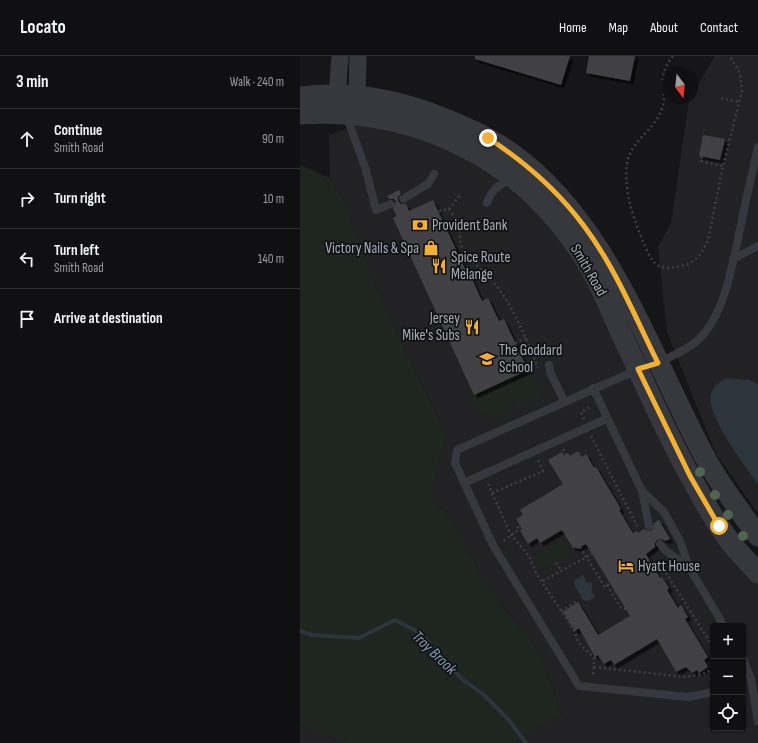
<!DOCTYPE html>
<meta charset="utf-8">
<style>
body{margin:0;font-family:"Sofia Sans Condensed",sans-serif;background:#19191b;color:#f1f3f6}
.controls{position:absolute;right:12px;bottom:12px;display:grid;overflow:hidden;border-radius:4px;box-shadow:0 1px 3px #0004}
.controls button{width:36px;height:36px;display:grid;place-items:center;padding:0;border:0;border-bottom:1px solid #303032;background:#101012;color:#f1f3f6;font:20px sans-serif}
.compass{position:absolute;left:362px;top:12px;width:36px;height:36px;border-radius:50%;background:#101012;box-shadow:0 1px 3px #0004;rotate:165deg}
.stop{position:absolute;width:12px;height:12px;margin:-9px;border:3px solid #f2b134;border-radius:50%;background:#fff}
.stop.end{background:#f2b134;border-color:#fff;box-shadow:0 1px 4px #0008}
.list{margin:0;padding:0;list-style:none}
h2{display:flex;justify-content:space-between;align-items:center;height:52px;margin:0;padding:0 16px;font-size:17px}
h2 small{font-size:13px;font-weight:400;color:#9c9d9f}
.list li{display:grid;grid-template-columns:26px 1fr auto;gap:12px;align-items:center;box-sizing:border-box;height:60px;padding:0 16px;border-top:1px solid #303032}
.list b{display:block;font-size:15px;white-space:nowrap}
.list p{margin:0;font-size:13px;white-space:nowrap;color:#9c9d9f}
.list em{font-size:13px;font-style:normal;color:#9c9d9f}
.icon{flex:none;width:22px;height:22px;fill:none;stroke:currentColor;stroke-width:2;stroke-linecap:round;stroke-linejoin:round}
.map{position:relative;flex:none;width:458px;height:687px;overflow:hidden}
header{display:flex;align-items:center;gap:24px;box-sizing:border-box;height:56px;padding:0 20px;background:#101012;border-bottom:1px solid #303032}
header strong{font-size:19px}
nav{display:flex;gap:22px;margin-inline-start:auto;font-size:14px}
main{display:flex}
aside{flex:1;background:#101012}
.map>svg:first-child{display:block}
</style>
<header>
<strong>Locato</strong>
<nav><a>Home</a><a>Map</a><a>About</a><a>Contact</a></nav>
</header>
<main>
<aside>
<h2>3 min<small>Walk · 240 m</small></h2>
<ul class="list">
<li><svg class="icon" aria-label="ahead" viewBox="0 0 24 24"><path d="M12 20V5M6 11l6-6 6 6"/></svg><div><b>Continue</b><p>Smith Road</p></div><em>90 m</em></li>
<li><svg class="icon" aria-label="right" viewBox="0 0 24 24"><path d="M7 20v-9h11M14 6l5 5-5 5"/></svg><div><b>Turn right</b></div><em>10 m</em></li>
<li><svg class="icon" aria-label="left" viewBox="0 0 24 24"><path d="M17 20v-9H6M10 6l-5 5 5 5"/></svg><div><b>Turn left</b><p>Smith Road</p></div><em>140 m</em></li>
<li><svg class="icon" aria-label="arrive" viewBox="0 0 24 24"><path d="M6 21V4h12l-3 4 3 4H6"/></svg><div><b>Arrive at destination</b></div></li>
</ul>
</aside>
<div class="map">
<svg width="458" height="687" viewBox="0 0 458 687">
<defs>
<filter id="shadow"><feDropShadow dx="3.5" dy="3.5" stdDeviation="0" flood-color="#0009"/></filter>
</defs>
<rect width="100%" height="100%" fill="#161618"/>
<g fill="#222225" fill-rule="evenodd">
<polygon points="415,0 458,0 458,457 416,398 367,276 358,191 371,167 389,44 392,42 392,39"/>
<path d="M 65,66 L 168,98 L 262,178 L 458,526 L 458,687 L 211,687 L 262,659 L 247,615 L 232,586 L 193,539 L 145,454 L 128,445 L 146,378 L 79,239 L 44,145 L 30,122 L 29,79 ZM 413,570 L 443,570 L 443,672 L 413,672 Z"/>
<polygon points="0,670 48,687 0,687"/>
</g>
<g fill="#1e261f">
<polygon points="0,109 30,122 44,145 79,239 146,378 129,445 145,454 193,539 232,586 247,615 262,660 211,687 48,687 0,670"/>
<polygon points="232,314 244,340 217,352 205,326"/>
<polygon points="203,327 215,353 192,363 179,356 172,341"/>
<polygon points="263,484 271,498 243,514 235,501"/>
</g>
<g fill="#2c353c">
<path d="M 427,322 L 449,324 L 458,328 L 458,428 C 446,411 406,359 411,339 C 413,330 419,326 427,322 Z"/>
<polygon points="283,519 287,527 291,526 293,530 291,534 295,541 288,545 283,544 274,528 275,524"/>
</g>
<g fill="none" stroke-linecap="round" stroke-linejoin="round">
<polyline stroke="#2c353c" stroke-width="4" points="0,575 12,579 59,582 95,564 120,577 162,623 184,639 208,663 226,687"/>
</g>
<g fill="#404145" filter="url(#shadow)">
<polygon points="175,0 270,0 261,29 175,3"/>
<polygon points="289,0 335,0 330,25 286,17"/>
<polygon points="403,79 425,83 420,104 399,100"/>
<polygon points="99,134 101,138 98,141 98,145 101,148 106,148 109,155 133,144 166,215 168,214 182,245 188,242 199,265 204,263 228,314 174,339 93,162 97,160 93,153 96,146 94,143 89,143 87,140"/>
<polygon points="278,395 282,401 286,398 294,412 296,411 321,453 319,454 333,477 337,475 338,477 344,473 348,475 352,474 354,467 359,464 370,483 365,485 361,483 357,484 355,487 355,491 346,498 360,522 362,521 369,532 367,534 378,552 381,549 388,561 385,563 408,601 404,604 408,611 399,617 397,614 392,617 386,611 376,616 357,583 314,609 311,604 304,608 298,599 295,601 279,572 275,575 263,556 278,546 298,579 330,560 286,488 277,493 276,491 273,492 262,474 240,487 237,482 228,488 220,474 222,473 216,463 223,459 220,454 263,428 248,404 262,396 264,400 268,397 270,400"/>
</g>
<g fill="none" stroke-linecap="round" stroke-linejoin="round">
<g stroke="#3d3f44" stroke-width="2.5" stroke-dasharray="2 3" stroke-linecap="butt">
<path d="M 373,0 C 353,25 370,34 361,55 C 354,74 329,87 327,108 C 325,121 327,136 330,148 C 333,160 347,203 357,209 C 365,213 373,212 381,210 C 395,208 403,196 408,184 L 423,110 L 442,35 L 440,18 L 430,0"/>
<polyline points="421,42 438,46"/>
<polyline points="402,100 401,105 423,110"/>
<path d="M 149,153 C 152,158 158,163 159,168 C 162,179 157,186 165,197 C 174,208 186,217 195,228 C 215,253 226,283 238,312"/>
<polyline points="139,155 149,153 161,138"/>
<polyline points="215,287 226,282"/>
<polyline points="284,363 281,356 290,351"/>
<polyline points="291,380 337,470"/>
<polyline points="263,393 266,399"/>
<polyline points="188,428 211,479 229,500 236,517 275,576 278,586 294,602 293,621"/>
<polyline points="192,437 243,415 238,404"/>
<polyline points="204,485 219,473 218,471 221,470"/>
<polyline points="280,491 305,531 311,527"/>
<polyline points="358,504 413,591"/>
<polyline points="256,507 261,514"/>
<polyline points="243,525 292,498"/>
<polyline points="307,529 321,552 323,553 337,551"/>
<polyline points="261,555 277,545"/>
<polyline points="294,602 300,601"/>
<polyline points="294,611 385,621 403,618 413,613"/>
</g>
<g stroke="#37383d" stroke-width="8">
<polyline points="46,59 65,111 76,154 91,148"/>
<polyline points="103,143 128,128 134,118"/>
<path d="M 187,147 C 191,135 199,127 211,125"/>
<polyline points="433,203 458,190"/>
<path d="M 359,306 C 373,300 388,293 399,283 C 426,257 433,204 441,169 C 446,143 452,117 458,91"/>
<polyline points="249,309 250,316 264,345"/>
<polyline points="337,314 157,394 155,407 194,491 279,630 388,641 413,636"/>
<polyline points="293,332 342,435 349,470"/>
<polyline points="164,427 306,363"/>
<polyline points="342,435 364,456 380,485 389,511 424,570"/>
<polyline points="360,488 366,495 389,511"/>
<polyline points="443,603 451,623 458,665"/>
</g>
<g stroke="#37383d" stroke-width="17">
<polyline points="40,0 37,39 43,51"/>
<polyline points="50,50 57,40 58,0"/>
</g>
<g stroke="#37383d" stroke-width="21">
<path d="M 0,41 C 47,35 94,43 138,60 C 163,70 189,81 211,97 C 305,164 347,289 398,388 C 414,421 437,451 458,480"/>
<path d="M 0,58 C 120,51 226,105 288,208 C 301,229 310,252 320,275 C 343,323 364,373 390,420 C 404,445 418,472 437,494 C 444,502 451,509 458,517"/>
</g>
</g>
<g fill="#506452">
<circle cx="400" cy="416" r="5"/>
<circle cx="415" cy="439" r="5"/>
<circle cx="428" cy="459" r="5"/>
<circle cx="443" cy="480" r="5"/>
</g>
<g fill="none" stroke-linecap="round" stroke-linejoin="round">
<path stroke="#f2b134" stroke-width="5" d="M 188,82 C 225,106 258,135 284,170 C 315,211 335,261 358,307 L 338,313 L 390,420 L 419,470"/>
</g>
<defs>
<g id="bank-bare" transform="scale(1.2)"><path d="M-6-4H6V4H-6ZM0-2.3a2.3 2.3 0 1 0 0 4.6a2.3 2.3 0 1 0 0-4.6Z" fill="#f2b134" stroke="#111113" stroke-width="2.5" paint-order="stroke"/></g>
<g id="shop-bare" transform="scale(1.2)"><path d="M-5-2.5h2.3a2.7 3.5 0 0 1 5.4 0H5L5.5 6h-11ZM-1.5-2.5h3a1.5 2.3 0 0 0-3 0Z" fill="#f2b134" stroke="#111113" stroke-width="2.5" paint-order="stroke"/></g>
<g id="restaurant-bare" transform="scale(1.2)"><path d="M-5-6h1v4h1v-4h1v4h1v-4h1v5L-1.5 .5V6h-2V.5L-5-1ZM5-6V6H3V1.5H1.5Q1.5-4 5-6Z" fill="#f2b134" stroke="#111113" stroke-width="2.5" paint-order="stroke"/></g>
<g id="school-bare" transform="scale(1.2)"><path d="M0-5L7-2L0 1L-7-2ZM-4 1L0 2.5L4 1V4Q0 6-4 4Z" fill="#f2b134" stroke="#111113" stroke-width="2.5" paint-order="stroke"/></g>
<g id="hotel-bare" transform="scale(1.2)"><path d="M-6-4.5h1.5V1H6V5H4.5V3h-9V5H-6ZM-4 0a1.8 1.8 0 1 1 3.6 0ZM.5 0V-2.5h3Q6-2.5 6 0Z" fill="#f2b134" stroke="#111113" stroke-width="2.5" paint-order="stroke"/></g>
</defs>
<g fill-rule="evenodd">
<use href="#bank-bare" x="120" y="169"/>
<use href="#shop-bare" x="131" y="192"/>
<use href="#restaurant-bare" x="139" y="210"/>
<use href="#restaurant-bare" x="172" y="271"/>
<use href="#school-bare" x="187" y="303"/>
<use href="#hotel-bare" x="326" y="510"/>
</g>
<g text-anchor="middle" stroke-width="3.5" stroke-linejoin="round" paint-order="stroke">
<g font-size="15" fill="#a8adb8" stroke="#111113" text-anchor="start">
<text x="132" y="174">Provident Bank</text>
<text x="119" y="197" text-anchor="end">Victory Nails &amp; Spa</text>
<text x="151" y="206">Spice Route<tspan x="151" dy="17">Melange</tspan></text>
<text x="160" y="267" text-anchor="end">Jersey<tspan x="160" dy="17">Mike's Subs</tspan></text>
<text x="199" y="299">The Goddard<tspan x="199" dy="17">School</tspan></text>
<text x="338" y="515">Hyatt House</text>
</g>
<g font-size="15" fill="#a8adb8" stroke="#111113">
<text transform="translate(289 214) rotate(60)" y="5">Smith Road</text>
</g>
<g font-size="16" font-style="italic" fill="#7f9bb3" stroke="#111113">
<text transform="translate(135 596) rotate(44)" y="6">Troy Brook</text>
</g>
</g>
</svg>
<div class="controls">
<button>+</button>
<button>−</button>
<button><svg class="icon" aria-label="locate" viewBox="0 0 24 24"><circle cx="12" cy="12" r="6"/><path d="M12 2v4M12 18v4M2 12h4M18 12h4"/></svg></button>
</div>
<svg class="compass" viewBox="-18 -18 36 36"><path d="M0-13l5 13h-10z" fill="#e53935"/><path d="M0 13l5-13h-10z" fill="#9c9d9f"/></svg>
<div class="stop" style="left:419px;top:470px"></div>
<div class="stop end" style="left:188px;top:82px"></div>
</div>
</main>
